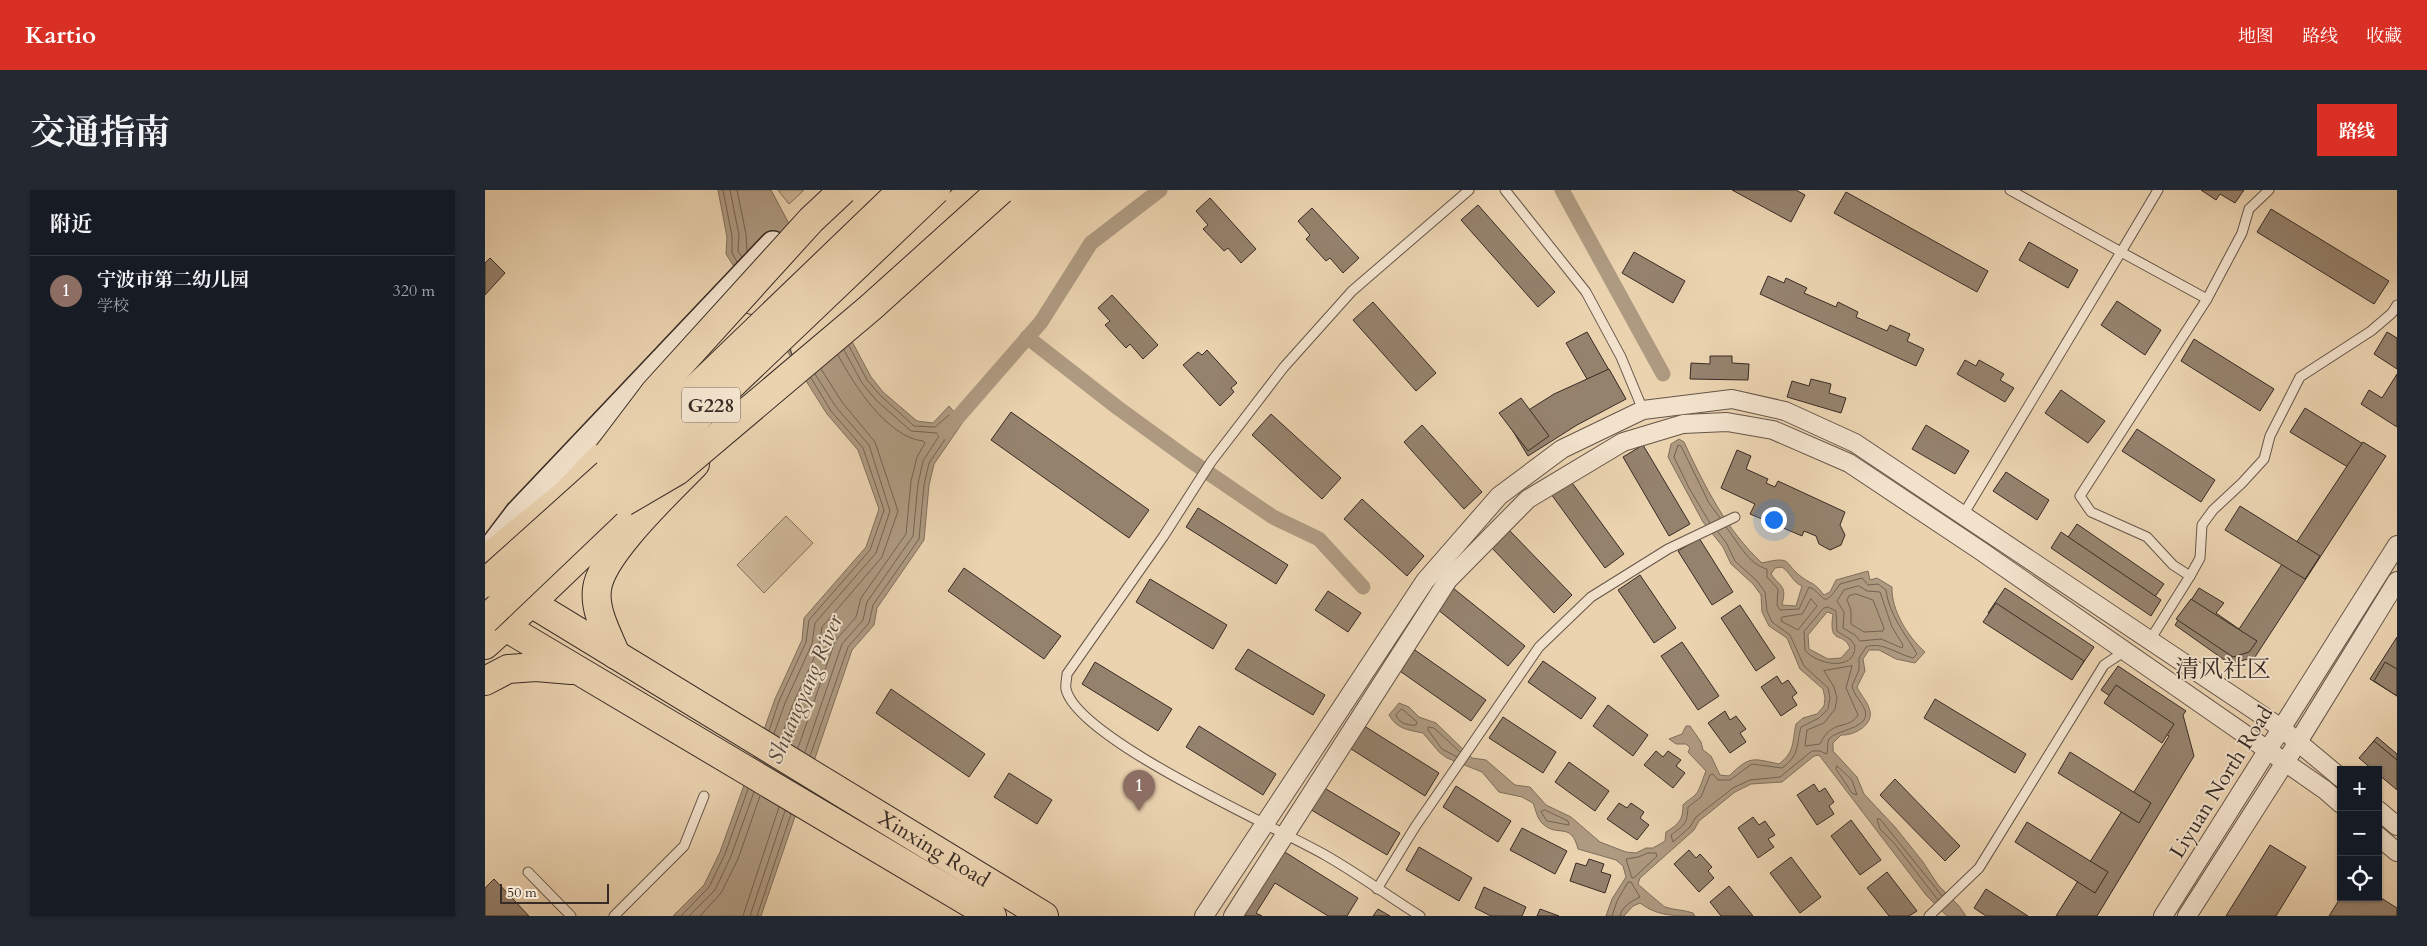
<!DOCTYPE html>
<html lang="zh">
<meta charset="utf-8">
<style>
body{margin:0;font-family:Cardo,"Noto Serif SC",serif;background:#242831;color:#f1f3f6}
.controls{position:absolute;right:15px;bottom:15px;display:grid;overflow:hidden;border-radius:0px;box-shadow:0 1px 4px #0004}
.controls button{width:45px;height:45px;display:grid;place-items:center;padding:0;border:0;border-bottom:1px solid #363941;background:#171b24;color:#f1f3f6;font:25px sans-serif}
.scale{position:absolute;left:15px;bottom:12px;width:109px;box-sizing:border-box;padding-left:5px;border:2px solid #382b25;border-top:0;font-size:14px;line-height:18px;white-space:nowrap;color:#382b25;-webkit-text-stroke:4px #f2e2cc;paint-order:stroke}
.you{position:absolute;left:1288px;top:329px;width:18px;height:18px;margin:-12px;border:4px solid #fff;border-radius:50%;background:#1a73e8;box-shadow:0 0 0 8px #1a73e833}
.badge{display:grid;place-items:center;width:32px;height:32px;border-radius:50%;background:#d93025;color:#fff;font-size:16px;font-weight:700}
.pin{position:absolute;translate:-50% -41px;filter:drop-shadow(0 1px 2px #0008)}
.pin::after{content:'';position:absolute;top:26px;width:18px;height:15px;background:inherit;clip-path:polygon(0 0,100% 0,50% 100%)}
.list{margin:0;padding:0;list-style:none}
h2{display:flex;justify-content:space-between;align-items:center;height:65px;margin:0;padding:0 20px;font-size:21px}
h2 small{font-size:16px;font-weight:400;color:#9ea1a6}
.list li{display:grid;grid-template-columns:32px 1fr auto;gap:15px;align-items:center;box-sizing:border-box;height:70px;padding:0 20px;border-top:1px solid #363941}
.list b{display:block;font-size:19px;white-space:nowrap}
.list p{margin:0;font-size:16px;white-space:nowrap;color:#9ea1a6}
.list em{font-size:16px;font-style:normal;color:#9ea1a6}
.icon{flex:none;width:28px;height:28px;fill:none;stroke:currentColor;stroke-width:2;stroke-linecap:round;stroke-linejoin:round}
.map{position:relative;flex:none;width:1912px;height:726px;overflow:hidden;border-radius:0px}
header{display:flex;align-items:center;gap:30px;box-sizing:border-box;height:70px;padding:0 25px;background:#d93025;color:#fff}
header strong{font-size:24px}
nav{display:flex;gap:28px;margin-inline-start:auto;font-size:18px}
.intro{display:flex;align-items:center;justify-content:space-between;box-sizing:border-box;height:120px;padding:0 30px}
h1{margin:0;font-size:35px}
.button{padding:12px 22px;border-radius:0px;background:#d93025;color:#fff;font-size:18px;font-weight:700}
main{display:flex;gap:30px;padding:0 30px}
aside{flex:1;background:#171b24;border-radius:0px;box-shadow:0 1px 4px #0004}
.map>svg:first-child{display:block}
</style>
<header>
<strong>Kartio</strong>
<nav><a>地图</a><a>路线</a><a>收藏</a></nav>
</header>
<div class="intro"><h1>交通指南</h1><a class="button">路线</a></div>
<main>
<aside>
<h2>附近<small></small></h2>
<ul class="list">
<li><span class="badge" style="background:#8d6e63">1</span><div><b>宁波市第二幼儿园</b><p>学校</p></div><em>320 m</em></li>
</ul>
</aside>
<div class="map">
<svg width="1912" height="726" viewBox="0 0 1912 726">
<rect width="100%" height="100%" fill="#ebd3b0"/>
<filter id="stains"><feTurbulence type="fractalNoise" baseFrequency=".004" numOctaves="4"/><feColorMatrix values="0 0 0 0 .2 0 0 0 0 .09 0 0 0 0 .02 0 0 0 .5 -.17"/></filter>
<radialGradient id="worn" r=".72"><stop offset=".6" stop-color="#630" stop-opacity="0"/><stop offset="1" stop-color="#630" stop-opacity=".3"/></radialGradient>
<g fill="#cdb698" stroke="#82705e">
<polygon points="293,0 319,0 304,14"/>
<polygon points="301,326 328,353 279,403 252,375"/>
</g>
<g fill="#ae9a81" stroke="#7f6e5c" fill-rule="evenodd">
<polygon points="233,0 286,0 386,187 398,202 432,231 448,233 464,216 478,232 449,274 444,295 439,350 392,418 389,435 367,460 276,726 188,726 219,695 235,662 290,509 317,450 319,428 381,357 394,319 373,260 342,224 241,64 242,47"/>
<path d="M 1194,249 L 1199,252 C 1219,295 1242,341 1277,373 C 1309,365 1298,374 1318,388 C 1328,395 1329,392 1339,405 L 1345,402 L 1351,390 L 1383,381 L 1385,390 L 1392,388 L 1407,397 C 1406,420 1423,447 1440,462 L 1430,473 L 1411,469 L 1394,460 L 1384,460 L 1378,469 L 1380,481 L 1372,497 C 1375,504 1382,511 1384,518 C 1391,534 1369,546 1356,545 L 1348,553 L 1348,561 L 1372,587 L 1379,604 L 1410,637 L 1438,672 L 1453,695 L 1474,716 L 1481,726 L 1462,726 L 1441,705 L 1334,565 L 1329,566 L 1297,592 L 1266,594 L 1250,602 L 1214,631 L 1209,640 L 1155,688 L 1153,694 C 1155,696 1178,716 1180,717 C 1189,720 1200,720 1208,723 L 1210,726 C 1189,726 1172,726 1155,713 L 1148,716 L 1139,726 L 1121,726 L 1127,709 L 1141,687 L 1138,676 L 1131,670 L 1093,659 C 1086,631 1073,648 1058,634 C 1052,629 1051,620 1048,613 L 1037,607 L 1014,602 L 997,582 L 962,568 L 954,562 L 938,543 C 923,540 912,539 904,525 L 914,513 L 924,517 L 934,527 L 951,533 L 987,568 L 1001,570 L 1030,595 L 1045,597 L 1061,615 L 1086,627 L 1115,652 L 1141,662 L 1151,663 L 1161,658 L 1168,658 L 1180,651 L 1181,642 C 1194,634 1198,630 1198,615 C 1202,610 1207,609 1211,604 C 1214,602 1219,585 1221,581 L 1203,562 L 1205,558 L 1201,554 L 1191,554 L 1184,549 L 1197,544 L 1201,536 L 1205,536 L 1216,552 L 1218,560 L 1226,566 L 1235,585 L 1244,586 C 1265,566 1266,568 1294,574 C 1310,562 1307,552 1311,534 L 1318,528 L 1332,524 L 1339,516 L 1340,508 L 1338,499 L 1315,479 L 1302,448 L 1284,436 L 1277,422 L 1276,405 L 1268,394 L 1246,374 L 1238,357 L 1218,332 L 1183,267 L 1186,254 ZM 1297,377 C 1306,383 1307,392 1317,396 L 1311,416 L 1297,415 C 1302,395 1296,398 1286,384 L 1290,378 ZM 1342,422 L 1348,424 C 1343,457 1358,440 1365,458 L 1356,468 L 1343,469 L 1324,459 L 1323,445 Z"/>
</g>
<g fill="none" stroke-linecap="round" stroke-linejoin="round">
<g stroke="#736253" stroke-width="1">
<polyline points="238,0 247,46 247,63 252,72"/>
<polyline points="245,0 254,45 253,61 257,67"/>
<polyline points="252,0 261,44 262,61"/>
<polyline points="1225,333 1204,298 1189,267 1193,255 1196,256 1224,313 1235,328"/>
<path d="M 1233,342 L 1242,354 L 1250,371 L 1272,391 L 1280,402 L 1282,421 L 1287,432 L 1305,445 L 1319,476 L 1343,498 L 1345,508 L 1343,519 L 1334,528 L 1316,537 C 1311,556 1315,565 1297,578 L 1267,574 L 1245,590 L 1233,590 L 1228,584 L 1225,585 L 1216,607 L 1203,617 C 1202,635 1200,634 1186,645 L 1188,652 L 1205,637 L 1211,627 L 1248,598 L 1265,590 L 1295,587 L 1327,561 L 1335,561 L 1342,564 C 1343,560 1342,553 1344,549 C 1352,539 1386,539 1380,520 C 1376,511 1369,505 1367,496 L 1374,480 L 1374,468 L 1381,457 C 1396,451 1412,464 1428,468 L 1432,464 C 1420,443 1404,425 1401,400 L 1393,394 L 1383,395 L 1377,388 L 1355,394 C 1336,422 1341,404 1324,397 L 1314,419 L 1295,420 L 1292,415 L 1293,399 L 1282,387 L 1282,379 C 1263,374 1253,352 1241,337"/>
<polygon points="1374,396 1382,401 1395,402 1407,437 1418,455 1417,458 1396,449 1375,451 1370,445 1358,438 1359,422 1352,411 1359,400"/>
<polygon points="1371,404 1388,410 1399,438 1398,441 1379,442 1366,434 1366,420 1362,410 1364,406"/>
<polygon points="1326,409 1332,416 1313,440 1296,431 1297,427 1317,424"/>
<path d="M 1339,418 L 1343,417 L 1351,421 L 1352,441 L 1366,450 L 1370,456 C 1370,483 1330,474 1320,460 L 1319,442 Z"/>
<path d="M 1367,476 L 1361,498 L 1373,525 C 1363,541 1347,528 1335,554 L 1320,556 L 1322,540 L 1339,533 L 1350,519 L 1352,508 L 1349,497 L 1339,481 Z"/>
<path d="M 917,519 L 932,532 L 931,535 C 924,536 913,533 911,525 Z"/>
<polyline points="284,541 294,511 321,452 324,430 385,360 399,320 378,258 346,221 326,188"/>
<polyline points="289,544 300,513 327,454 330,433 391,363 405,321 384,255 351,217 330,184"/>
<polyline points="296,548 307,516 334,457 337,437 397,367 413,321 390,252 357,212 336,179"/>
<path d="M 313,558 L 350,451 L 371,427 L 376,408 L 421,344 L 426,291 L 432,267 L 440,253 L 438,251 C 402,247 369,195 353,165"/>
<polyline points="320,562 357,454 378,430 382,412 428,346 433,294 438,271 454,246 452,243 426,241 391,210 377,193 359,160"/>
<polyline points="325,566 363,457 384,433 388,415 434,349 439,295 444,273 471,233 464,225 450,237 429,236 395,205 382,190 364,156"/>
<polyline points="972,567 957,559 943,540 943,537 949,538 975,562"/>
<polygon points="1352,576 1367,590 1372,605 1367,603 1351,579"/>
<polygon points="1060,620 1083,631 1084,635 1062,631 1056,622"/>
<polygon points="1163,663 1171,663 1172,666 1150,687 1147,688 1141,669 1153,667"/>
<polyline points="1453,710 1409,653 1395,639 1392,629 1395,629 1457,706"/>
<polyline points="196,726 224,697 240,664 263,599"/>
<polyline points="204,726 230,700 246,666 269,602"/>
<polyline points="215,726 236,703 253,669 275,606"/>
<polyline points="258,726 294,617"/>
<polyline points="265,726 300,621"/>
<polyline points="272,726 306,624"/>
<path d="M 1127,726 L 1132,711 L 1143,692 L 1146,692 L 1155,707 C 1147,711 1137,716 1135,726"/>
</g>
<g stroke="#ae9a81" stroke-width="15">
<polyline points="1077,0 1178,184"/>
<polyline points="542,147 633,218 706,271 788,327 834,349 878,397"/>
<polyline points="460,242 556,132 606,53 675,0"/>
</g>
</g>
<g fill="#95826d" stroke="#382b25">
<polygon points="1247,0 1311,0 1320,5 1306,32"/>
<polygon points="1716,0 1759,0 1750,13 1735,4 1731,10"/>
<polygon points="1361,2 1503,81 1492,102 1349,23"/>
<polygon points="725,8 771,59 756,73 743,58 739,61 718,39 723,35 711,21"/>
<polygon points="993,15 1070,102 1053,117 976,30"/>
<polygon points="827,18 874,68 858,83 845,68 841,71 821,49 825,45 813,31"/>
<polygon points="1786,19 1904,91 1889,114 1772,42"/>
<polygon points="1544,52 1593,80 1583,98 1534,70"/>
<polygon points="1149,62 1200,91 1188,113 1137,83"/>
<polygon points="5,68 20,83 0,105 0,73"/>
<polygon points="1283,86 1299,93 1301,88 1322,98 1319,103 1351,117 1353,112 1373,122 1371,127 1402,141 1405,135 1425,144 1422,151 1439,159 1431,176 1275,104"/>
<polygon points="627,105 673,155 658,169 645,154 641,158 620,135 625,131 613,118"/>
<polygon points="1632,111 1676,140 1660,165 1616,135"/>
<polygon points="888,112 951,183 931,201 868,130"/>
<polygon points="1102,142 1139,206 1119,218 1081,153"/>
<polygon points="1902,142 1912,148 1912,179 1889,164"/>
<polygon points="1709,149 1789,199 1775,221 1696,171"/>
<polygon points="722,160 752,193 746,198 749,202 735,216 698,175 713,162 717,165"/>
<polygon points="1225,166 1247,166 1247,173 1264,174 1263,190 1205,189 1206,173 1225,174"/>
<polygon points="1480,170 1491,176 1494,170 1519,184 1515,190 1529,198 1520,212 1472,184"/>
<polygon points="1124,179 1141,209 1092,235 1043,266 1023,233 1069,204"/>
<polygon points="1912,184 1912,237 1876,214 1884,200 1897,208"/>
<polygon points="1326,189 1346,194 1344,203 1361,208 1356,223 1302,207 1307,191 1324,196"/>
<polygon points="1576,200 1620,231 1603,253 1560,223"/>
<polygon points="1036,208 1064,246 1043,261 1014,223"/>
<polygon points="1820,218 1896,265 1881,288 1805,242"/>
<polygon points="526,222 664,320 644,348 506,250"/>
<polygon points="786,224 856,288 837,309 767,245"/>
<polygon points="937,235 997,302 979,319 919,252"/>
<polygon points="1441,235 1484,261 1470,284 1427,259"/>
<polygon points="1652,239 1730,290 1716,312 1637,261"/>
<polygon points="1878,252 1901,266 1770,467 1745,474 1690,435 1714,398 1739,413 1731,423 1754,439"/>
<polygon points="1158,255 1205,334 1184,346 1138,267"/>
<polygon points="1252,260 1266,266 1261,279 1283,289 1281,293 1290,297 1293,291 1360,322 1355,335 1360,345 1356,355 1345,360 1334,354 1331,346 1319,341 1317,346 1265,324 1270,314 1236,298"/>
<polygon points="1521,282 1564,310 1552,330 1508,301"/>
<polygon points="1085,290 1139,364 1120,378 1066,304"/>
<polygon points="877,309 939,366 922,386 859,329"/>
<polygon points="1755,316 1835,366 1820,389 1740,340"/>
<polygon points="713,318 803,375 791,394 701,337"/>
<polygon points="1592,334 1679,394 1664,415 1577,356"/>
<polygon points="1024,340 1087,405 1069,423 1006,357"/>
<polygon points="1576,342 1676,410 1666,426 1566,358"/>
<polygon points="1214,348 1248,402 1227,415 1193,361"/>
<polygon points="479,378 576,446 559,469 463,401"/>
<polygon points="1155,385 1191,438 1169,453 1133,400"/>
<polygon points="665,389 742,435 728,459 651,412"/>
<polygon points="968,398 1040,456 1023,476 952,419"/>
<polygon points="1520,398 1609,457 1592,482 1503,423"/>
<polygon points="843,401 876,423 863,442 830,420"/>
<polygon points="1706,409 1772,451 1764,462 1748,467 1691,429"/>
<polygon points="1511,413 1599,471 1587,490 1498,432"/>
<polygon points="1255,415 1290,468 1271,481 1236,428"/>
<polygon points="1912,447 1912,506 1885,489"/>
<polygon points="1197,452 1234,506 1213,520 1176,466"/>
<polygon points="927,458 1001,510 986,531 912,479"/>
<polygon points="763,459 840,505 828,525 750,479"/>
<polygon points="1058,471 1111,508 1096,529 1043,492"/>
<polygon points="610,472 687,519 673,541 597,494"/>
<polygon points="1900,472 1912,479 1912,506 1889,491"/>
<polygon points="1633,476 1701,521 1698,525 1709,566 1612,726 1571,726 1684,546 1616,500"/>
<polygon points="1292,486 1297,494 1303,490 1312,503 1307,507 1312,515 1296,526 1276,497"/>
<polygon points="1631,495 1689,534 1677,553 1619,513"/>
<polygon points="406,499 500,564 484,587 391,523"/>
<polygon points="1450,509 1541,564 1530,583 1439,528"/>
<polygon points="1123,515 1163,545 1148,566 1108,536"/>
<polygon points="1240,521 1245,530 1251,526 1261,539 1255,543 1261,552 1245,563 1223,533"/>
<polygon points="1018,527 1071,562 1058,583 1004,548"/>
<polygon points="876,534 954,583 940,606 863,557"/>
<polygon points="714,536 791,584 778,605 701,557"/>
<polygon points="1892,547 1912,564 1912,593 1878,564"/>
<polygon points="1889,551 1912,570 1912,600 1893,584 1893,580 1888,580 1874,568"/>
<polygon points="1171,561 1178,567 1183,561 1196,570 1191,576 1200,583 1188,598 1159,575"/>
<polygon points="1585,562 1666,613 1654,633 1573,583"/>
<polygon points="1084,572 1124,601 1110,621 1070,592"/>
<polygon points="524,583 567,610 552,634 509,607"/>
<polygon points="1410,589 1475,656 1460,671 1395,605"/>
<polygon points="1329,594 1334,602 1340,598 1349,612 1344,616 1349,624 1332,635 1312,605"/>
<polygon points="836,596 915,643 902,665 823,618"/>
<polygon points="971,596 1026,631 1013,652 958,617"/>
<polygon points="1134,613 1142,618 1146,613 1159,622 1155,628 1164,635 1152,650 1122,629"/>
<polygon points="1268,627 1274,635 1280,631 1290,645 1283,649 1289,657 1273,668 1253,638"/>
<polygon points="1366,630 1396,670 1375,685 1346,646"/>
<polygon points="1542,632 1623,682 1610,703 1530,652"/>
<polygon points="1037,638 1082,661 1070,684 1025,660"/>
<polygon points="1785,655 1821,677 1791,726 1741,726"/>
<polygon points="934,657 987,688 974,711 921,680"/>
<polygon points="795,659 873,708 862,726 843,726 790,693 771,723 777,726 753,726"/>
<polygon points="1204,660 1211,668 1215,664 1227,677 1223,681 1229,688 1214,702 1189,674"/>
<polygon points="1306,667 1336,707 1315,723 1285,683"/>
<polygon points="1104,669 1119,674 1116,682 1126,685 1120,703 1085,691 1091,673 1101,676"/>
<polygon points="1402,682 1432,721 1424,726 1404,726 1382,698"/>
<polygon points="9,689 44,726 0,726 0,698"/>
<polygon points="1244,696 1268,726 1236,726 1225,712"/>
<polygon points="999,697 1041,717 1037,726 1006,726 990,718"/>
<polygon points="1501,699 1543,726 1501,726 1489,718"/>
<polygon points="1893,706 1912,718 1912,726 1844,726 1856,707"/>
<polygon points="893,719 905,726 888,726"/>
<polygon points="1055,719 1074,726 1052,726"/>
</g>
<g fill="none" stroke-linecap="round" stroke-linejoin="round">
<g stroke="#655548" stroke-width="11">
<g id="lane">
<polyline points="1020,0 1101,102 1136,167 1158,220"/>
<polyline points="1722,109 1757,43 1764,19 1784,0"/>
<polyline points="1478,325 1636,62 1525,0"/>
<polyline points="1705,386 1715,368 1717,335 1728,320 1757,293 1779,269 1785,246 1815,187 1886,141 1907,123 1912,115"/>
<polyline points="1665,450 1705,386 1688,375 1662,347 1606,322 1595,306 1722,109 1636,62 1673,0"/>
<polyline points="43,682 86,726"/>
<polyline points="892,699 930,637 1054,457 1106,407 1183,359 1250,327"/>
<polyline points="129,726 199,656 219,606"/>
<path d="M 935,726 C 903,706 872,683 840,665 C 791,637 592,549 581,499 C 580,495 582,488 582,484 L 678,347 L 726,272 L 799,177 L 867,101 L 984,0"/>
<polyline points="1444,726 1494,678 1619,475 1640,461"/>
</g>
</g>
<g stroke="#655548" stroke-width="20">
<g id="street">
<polyline points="1893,620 1912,636"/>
<polyline points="1893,646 1912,662"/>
<polyline points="719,726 940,391 1014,306 1077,259 1158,220 1247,209 1300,221 1370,253 1796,538 1856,588"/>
<polyline points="748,726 963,390 1043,309 1138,252 1198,234 1242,232 1288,240 1364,273 1496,361 1840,600 1856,614"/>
<polyline points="1678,726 1912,355"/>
<polyline points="1702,726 1813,552 1912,391"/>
</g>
</g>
<g stroke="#382b25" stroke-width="28">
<polyline id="secondary" points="8,356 33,323 288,54"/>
</g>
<g stroke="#382b25" stroke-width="30">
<g id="primary">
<polyline points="268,110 368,15"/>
<polyline points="320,158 415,69"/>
<polyline points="0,370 79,306 137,246"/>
<path id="s1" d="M 10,391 L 559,726"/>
<polyline points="0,425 507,726"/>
<polyline points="0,455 46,413 164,300"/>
<path d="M 131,465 C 123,445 109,421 112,399 C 116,364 184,301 210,274"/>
<polyline points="0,491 23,479 51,477 86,480"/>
</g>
</g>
<g stroke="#382b25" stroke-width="30">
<g id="highway">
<polyline points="368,15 383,0"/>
<polyline points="415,69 488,0"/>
</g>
</g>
<use href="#lane" stroke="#f2e2cc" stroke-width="9"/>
<use href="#street" stroke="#f2e2cc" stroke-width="18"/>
<use href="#secondary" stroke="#f2e2cc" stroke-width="25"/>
<use href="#primary" stroke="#ebd3b0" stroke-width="28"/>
<use href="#highway" stroke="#ebd3b0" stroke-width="28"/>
<g stroke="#382b25" stroke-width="30" stroke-linecap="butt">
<g id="highway-bridge">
<polyline points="123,264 170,202 326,30 358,0"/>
<polyline points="139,312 192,281 385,118 516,0"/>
<polyline points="0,393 127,279 417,0"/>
<polyline points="0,430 451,0"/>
</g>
</g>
<use href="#highway-bridge" stroke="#ebd3b0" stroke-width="28"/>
</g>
<g text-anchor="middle" stroke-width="4" stroke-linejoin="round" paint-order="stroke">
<rect fill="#f2e2cc" stroke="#706257" stroke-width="1" x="197" y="197.5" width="58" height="35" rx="4"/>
<g font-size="20" font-weight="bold" fill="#382b25">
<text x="226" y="222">G228</text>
</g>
<g font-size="21" fill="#382b25" stroke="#f2e2cc">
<text transform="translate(1736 592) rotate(-58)" y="7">Liyuan North Road</text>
<text dy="7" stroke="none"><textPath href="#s1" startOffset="514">Xinxing Road</textPath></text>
</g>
<g font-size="22" font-style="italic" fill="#56473c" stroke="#f2e2cc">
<text transform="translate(319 499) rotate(-67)" y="8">Shuangyang River</text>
</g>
<g font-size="24" fill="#382b25" stroke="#f2e2cc">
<text x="1738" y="487">清风社区</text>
</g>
</g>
<rect width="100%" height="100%" filter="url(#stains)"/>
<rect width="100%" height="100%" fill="url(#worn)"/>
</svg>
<div class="controls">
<button>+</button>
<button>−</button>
<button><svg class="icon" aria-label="locate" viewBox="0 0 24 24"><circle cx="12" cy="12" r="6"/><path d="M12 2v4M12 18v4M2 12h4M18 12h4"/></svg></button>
</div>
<div class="scale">50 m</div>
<div class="you"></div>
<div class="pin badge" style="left:654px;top:621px;background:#8d6e63">1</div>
</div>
</main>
